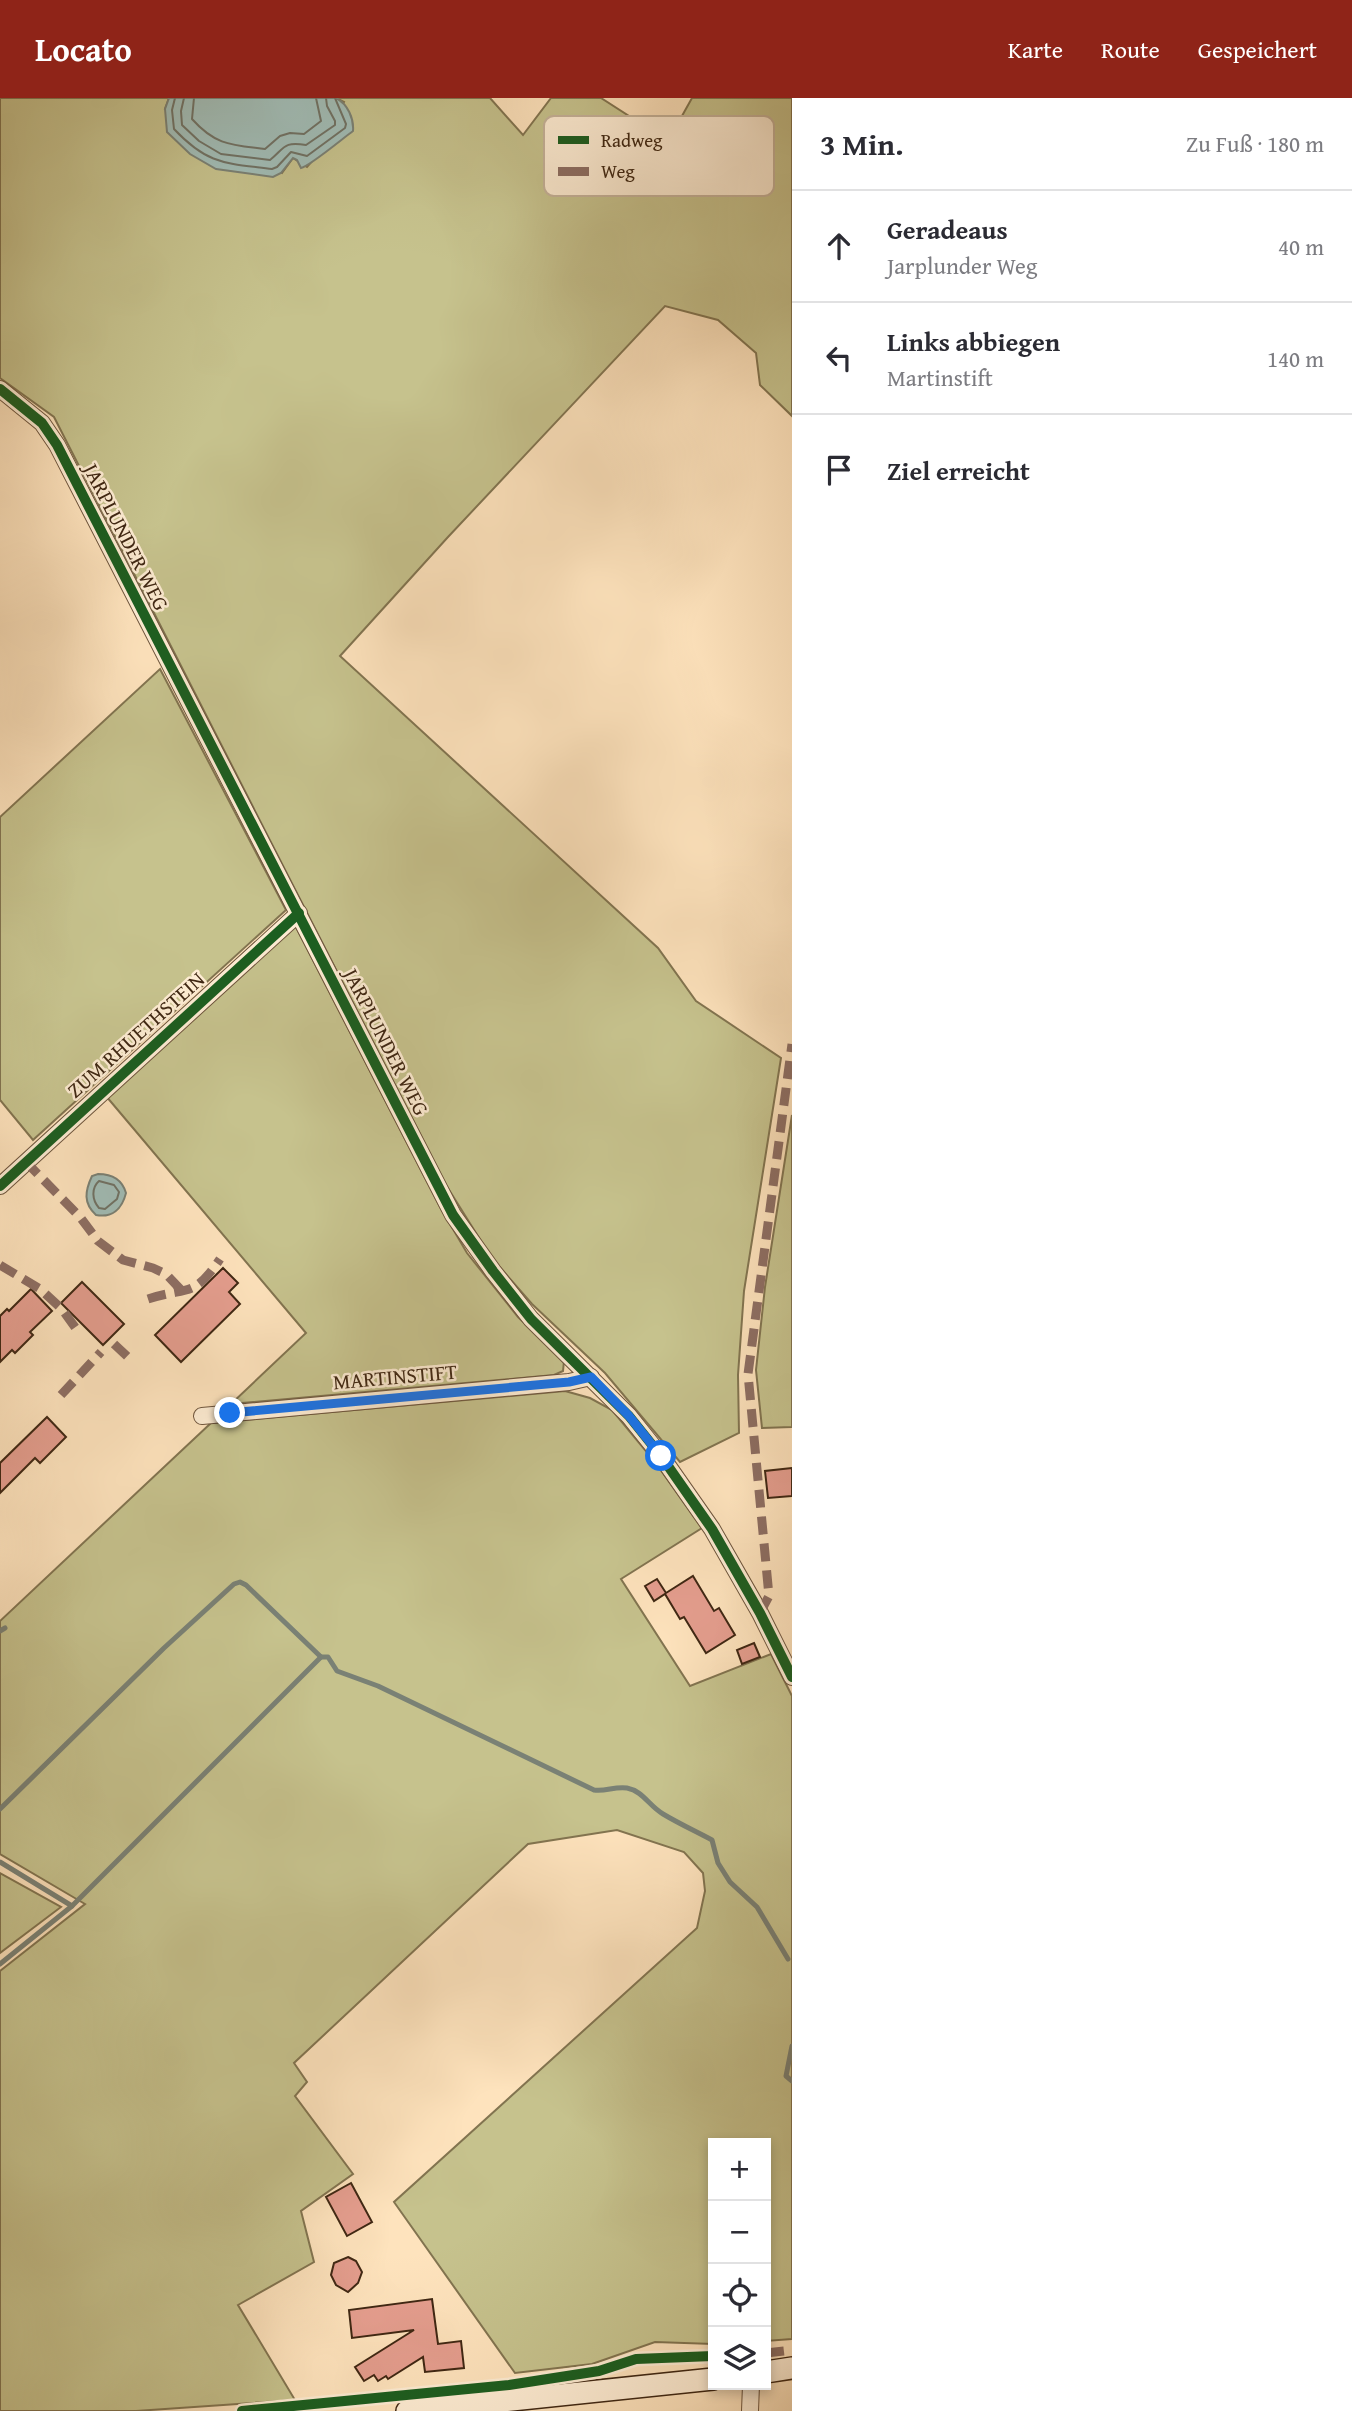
<!DOCTYPE html>
<html lang="de">
<meta charset="utf-8">
<style>
body{margin:0;font-family:"Gentium Book Plus",serif;background:#f2f2f3;color:#2b2b33}
.controls{position:absolute;right:21px;bottom:21px;display:grid;overflow:hidden;border-radius:0px;box-shadow:0 4px 10px #0003}
.controls button{width:63px;height:63px;display:grid;place-items:center;padding:0;border:0;border-bottom:2px solid #e1e1e2;background:#fff;color:#2b2b33;font:35px sans-serif}
.stop{position:absolute;width:21px;height:21px;margin:-16px;border:5px solid #1a73e8;border-radius:50%;background:#fff}
.stop.end{background:#1a73e8;border-color:#fff;box-shadow:0 2px 7px #0008}
.list{margin:0;padding:0;list-style:none}
h2{display:flex;justify-content:space-between;align-items:center;height:91px;margin:0;padding:0 28px;font-size:30px}
h2 small{font-size:23px;font-weight:400;color:#7c7c81}
.list li{display:grid;grid-template-columns:46px 1fr auto;gap:21px;align-items:center;box-sizing:border-box;height:112px;padding:0 28px;border-top:2px solid #e1e1e2}
.list b{display:block;font-size:26px;white-space:nowrap}
.list p{margin:0;font-size:23px;white-space:nowrap;color:#7c7c81}
.list em{font-size:23px;font-style:normal;color:#7c7c81}
.icon{flex:none;width:38px;height:38px;fill:none;stroke:currentColor;stroke-width:2;stroke-linecap:round;stroke-linejoin:round}
.map{position:relative;flex:none;width:792px;height:2313px;overflow:hidden}
header{display:flex;align-items:center;gap:42px;box-sizing:border-box;height:98px;padding:0 35px;background:#8f2418;color:#fff}
header strong{font-size:33px}
nav{display:flex;gap:38px;margin-inline-start:auto;font-size:24px}
main{display:flex}
aside{flex:1;background:#fff}
.map>svg:first-child{display:block}
</style>
<header>
<strong>Locato</strong>
<nav><a>Karte</a><a>Route</a><a>Gespeichert</a></nav>
</header>
<main>
<div class="map">
<svg width="792" height="2313" viewBox="0 0 792 2313">
<rect width="100%" height="100%" fill="#fee3bd"/>
<filter id="stains"><feTurbulence type="fractalNoise" baseFrequency=".00286" numOctaves="4"/><feColorMatrix values="0 0 0 0 .2 0 0 0 0 .09 0 0 0 0 .02 0 0 0 .5 -.17"/></filter>
<radialGradient id="worn" r=".72"><stop offset=".6" stop-color="#630" stop-opacity="0"/><stop offset="1" stop-color="#630" stop-opacity=".3"/></radialGradient>
<g fill="#c6c28d" stroke="#827450" stroke-width="2">
<polygon points="0,0 169,0 165,11 282,75 293,60 307,69 315,60 344,4 336,0 490,0 523,37 551,0 601,0 668,43 692,0 792,0 792,318 760,287 756,255 718,222 665,208 448,439 340,558 658,850 696,903 781,960 744,1193 738,1277 739,1335 680,1364 605,1275 532,1206 491,1159 446,1087 54,319 0,280"/>
<polygon points="160,571 286,812 33,1042 0,1002 0,719"/>
<polygon points="295,827 440,1109 467,1155 518,1219 564,1263 563,1273 554,1277 231,1306 306,1235 106,998"/>
<polygon points="792,1017 792,1329 762,1330 756,1272 765,1189"/>
<polygon points="565,1293 590,1300 612,1312 655,1364 702,1430 621,1481 690,1588 771,1556 792,1598 792,2241 766,2243 766,2045 713,2045 713,2246 655,2244 592,2266 515,2275 394,2104 697,1830 705,1793 703,1775 684,1754 617,1732 528,1746 294,1965 307,1984 295,1998 353,2076 301,2113 314,2164 238,2207 295,2302 136,2313 0,2313 0,1873 85,1806 0,1756 0,1523 211,1325"/>
<polygon points="0,1775 61,1809 0,1855"/>
</g>
<g fill="#a1bdb7" stroke="#7a8175" stroke-width="2">
<path d="M 169,0 L 336,0 C 348,6 354,21 353,33 C 342,41 310,68 301,70 L 297,62 L 293,60 L 281,75 L 273,79 L 216,71 L 190,56 L 167,34 L 165,11 Z"/>
<path d="M 98,1076 C 111,1076 122,1081 126,1095 C 122,1111 112,1120 96,1117 C 83,1105 85,1093 92,1078 Z"/>
</g>
<g fill="none" stroke-linecap="round" stroke-linejoin="round">
<g stroke="#707265" stroke-width="2">
<path d="M 175,0 L 172,12 L 174,31 C 208,67 225,65 272,71 L 277,69 L 291,54 L 307,58 L 345,30 L 346,26 L 335,0"/>
<path d="M 184,0 L 181,13 L 182,27 L 199,43 L 221,56 L 270,62 C 285,50 283,43 306,47 L 335,27 L 335,23 L 327,8 L 326,0"/>
<path d="M 194,0 L 192,21 C 216,48 233,47 265,51 L 280,38 L 290,35 L 304,36 L 321,23 L 316,0"/>
<path d="M 99,1083 L 114,1087 L 119,1094 L 117,1101 L 105,1111 L 99,1110 C 92,1102 91,1090 99,1083 Z"/>
</g>
<g stroke="#7a8175" stroke-width="5">
<polyline points="0,1533 5,1530"/>
<polyline points="0,1711 164,1550 234,1486 240,1484 246,1487 321,1559"/>
<polyline points="0,1764 72,1808"/>
<path d="M 0,1866 L 72,1808 L 321,1559 L 328,1559 L 337,1573 L 378,1588 L 594,1692 C 605,1694 615,1688 627,1690 C 643,1693 649,1708 663,1716 C 678,1725 695,1733 712,1742 L 718,1765 L 730,1784 L 757,1809 L 788,1861"/>
<polyline points="792,1948 786,1978 792,1983"/>
</g>
</g>
<g fill="#e59e8f" stroke="#3f2713" stroke-width="2">
<polygon points="223,1170 238,1185 229,1194 240,1206 181,1264 155,1237"/>
<polygon points="82,1184 124,1226 103,1247 61,1205"/>
<polygon points="31,1191 52,1213 30,1234 33,1237 15,1255 12,1252 0,1264 0,1218 7,1211 9,1213"/>
<polygon points="47,1319 66,1339 40,1365 35,1360 0,1395 0,1365"/>
<polygon points="792,1370 792,1398 768,1400 765,1373"/>
<polygon points="693,1478 714,1513 719,1510 735,1537 706,1555 684,1519 680,1521 665,1496 654,1503 645,1488 657,1481 666,1495"/>
<polygon points="754,1545 760,1559 742,1566 737,1552"/>
<polygon points="351,2085 372,2124 347,2138 326,2099"/>
<polygon points="348,2159 356,2163 362,2174 358,2185 348,2194 336,2187 331,2177 334,2165"/>
<polygon points="432,2201 438,2246 461,2243 464,2270 425,2274 423,2259 388,2281 386,2278 378,2283 374,2277 364,2283 355,2269 414,2232 352,2240 349,2212"/>
</g>
<g fill="none" stroke-linecap="round" stroke-linejoin="round">
<g stroke="#6f563e" stroke-width="18">
<g id="minor">
<polyline points="0,291 42,325 57,347 453,1117 493,1173 531,1221 629,1318 661,1358 712,1431 760,1515 792,1579"/>
<polyline points="0,1088 299,815"/>
<polyline points="202,1318 569,1284 591,1279"/>
<polyline points="750,2313 751,2287"/>
</g>
</g>
<g stroke="#3f2713" stroke-width="24">
<g id="secondary">
<polyline points="766,2274 792,2270"/>
<polyline points="407,2313 713,2281"/>
</g>
</g>
<use href="#minor" stroke="#feedd4" stroke-width="16"/>
<use href="#secondary" stroke="#feedd4" stroke-width="21"/>
<g stroke="#8d6e63" stroke-width="9" stroke-dasharray="18 9" stroke-linecap="butt">
<polyline points="25,1063 80,1119 98,1143 123,1162 153,1170 166,1176 183,1194"/>
<polyline points="0,1167 40,1191 62,1211 77,1232"/>
<path d="M 148,1201 C 188,1188 193,1201 220,1161"/>
<polyline points="114,1246 131,1262"/>
<polyline points="61,1297 101,1254"/>
<polyline points="760,1515 769,1498 748,1276 792,946"/>
<polyline points="766,2255 792,2252"/>
</g>
<g stroke="#feedd4" stroke-width="15">
<g id="cycleway">
<polyline points="0,291 42,325 57,347 453,1117 493,1173 531,1221 629,1318 661,1358 712,1431 760,1515 792,1579"/>
<polyline points="0,1088 299,815"/>
<polyline points="242,2313 509,2287 599,2273 636,2261 713,2258"/>
</g>
</g>
<use href="#cycleway" stroke="#1b5e20" stroke-width="10"/>
</g>
<g fill="none" stroke-linecap="round" stroke-linejoin="round">
<polyline stroke="#1a73e8" stroke-width="9" points="230,1315 569,1284 591,1279 629,1318 661,1358"/>
</g>
<g text-anchor="middle" stroke-width="5" stroke-linejoin="round" paint-order="stroke">
<g font-size="21" fill="#3f2713" stroke="#feedd4">
<text transform="translate(126 439) rotate(63)" y="7">JARPLUNDER WEG</text>
<text transform="translate(136 937) rotate(-42)" y="7">ZUM RHUETHSTEIN</text>
<text transform="translate(386 944) rotate(63)" y="7">JARPLUNDER WEG</text>
<text transform="translate(395 1279) rotate(-5)" y="7">MARTINSTIFT</text>
</g>
</g>
<rect x="544" y="18" width="230" height="80" rx="10" fill="#feedd4" stroke="#c5b29a" stroke-width="2"/>
<rect x="558" y="38" width="31" height="8" fill="#1b5e20"/>
<rect x="558" y="69" width="31" height="9" fill="#8d6e63"/>
<g font-size="19" fill="#3f2713">
<text x="601" y="49">Radweg</text>
<text x="601" y="80">Weg</text>
</g>
<rect width="100%" height="100%" filter="url(#stains)"/>
<rect width="100%" height="100%" fill="url(#worn)"/>
</svg>
<div class="controls">
<button>+</button>
<button>−</button>
<button><svg class="icon" aria-label="locate" viewBox="0 0 24 24"><circle cx="12" cy="12" r="6"/><path d="M12 2v4M12 18v4M2 12h4M18 12h4"/></svg></button>
<button><svg class="icon" aria-label="layers" viewBox="0 0 24 24"><path d="M12 4l9 5-9 5-9-5zM3 14l9 5 9-5"/></svg></button>
</div>
<div class="stop" style="left:661px;top:1358px"></div>
<div class="stop end" style="left:230px;top:1315px"></div>
</div>
<aside>
<h2>3 Min.<small>Zu Fuß · 180 m</small></h2>
<ul class="list">
<li><svg class="icon" aria-label="ahead" viewBox="0 0 24 24"><path d="M12 20V5M6 11l6-6 6 6"/></svg><div><b>Geradeaus</b><p>Jarplunder Weg</p></div><em>40 m</em></li>
<li><svg class="icon" aria-label="left" viewBox="0 0 24 24"><path d="M17 20v-9H6M10 6l-5 5 5 5"/></svg><div><b>Links abbiegen</b><p>Martinstift</p></div><em>140 m</em></li>
<li><svg class="icon" aria-label="arrive" viewBox="0 0 24 24"><path d="M6 21V4h12l-3 4 3 4H6"/></svg><div><b>Ziel erreicht</b></div></li>
</ul>
</aside>
</main>
